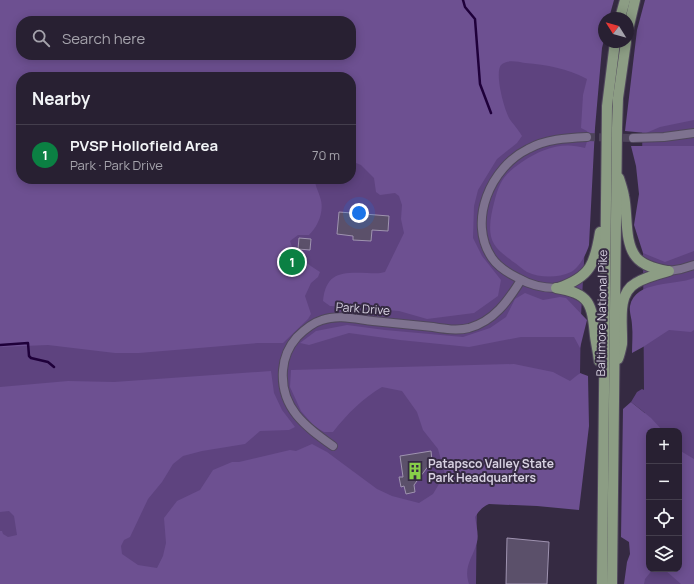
<!DOCTYPE html>
<meta charset="utf-8">
<style>
body{margin:0;font-family:Manrope,sans-serif;background:#30283a;color:#f1f3f6}
.controls{position:absolute;right:12px;bottom:12px;display:grid;overflow:hidden;border-radius:8px;box-shadow:0 2px 10px #0003}
.controls button{width:36px;height:36px;display:grid;place-items:center;padding:0;border:0;border-bottom:1px solid #443e4d;background:#282032;color:#f1f3f6;font:20px sans-serif}
.compass{position:absolute;left:598px;top:12px;width:36px;height:36px;border-radius:50%;background:#282032;box-shadow:0 2px 10px #0003;rotate:307deg}
.you{position:absolute;left:359px;top:213px;width:14px;height:14px;margin:-10px;border:3px solid #fff;border-radius:50%;background:#1a73e8;box-shadow:0 0 0 6px #1a73e833}
.badge{display:grid;place-items:center;width:26px;height:26px;border-radius:50%;background:#0b8043;color:#fff;font-size:13px;font-weight:700}
.pin{position:absolute;translate:-50% -50%;border:2px solid #fff;box-shadow:0 1px 4px #0006}
.list{margin:0;padding:0;list-style:none}
h2{display:flex;justify-content:space-between;align-items:center;height:52px;margin:0;padding:0 16px;font-size:17px}
h2 small{font-size:13px;font-weight:400;color:#a5a3ac}
.list li{display:grid;grid-template-columns:26px 1fr auto;gap:12px;align-items:center;box-sizing:border-box;height:60px;padding:0 16px;border-top:1px solid #443e4d}
.list b{display:block;font-size:15px;white-space:nowrap}
.list p{margin:0;font-size:13px;white-space:nowrap;color:#a5a3ac}
.list em{font-size:13px;font-style:normal;color:#a5a3ac}
.icon{flex:none;width:22px;height:22px;fill:none;stroke:currentColor;stroke-width:2;stroke-linecap:round;stroke-linejoin:round}
.map{position:relative;flex:none;width:694px;height:584px;overflow:hidden}
.search{position:absolute;background:#282032;box-shadow:0 2px 10px #0003;left:16px;top:16px;width:340px;height:44px;display:flex;align-items:center;gap:10px;box-sizing:border-box;padding:0 14px;border-radius:16px;color:#a5a3ac;font-size:15px}
.panel{position:absolute;background:#282032;box-shadow:0 2px 10px #0003;left:16px;top:72px;width:340px;height:112px;border-radius:16px}
.map>svg:first-child{display:block}
</style>
<div class="map">
<svg width="694" height="584" viewBox="0 0 694 584">
<rect width="100%" height="100%" fill="#352a42"/>
<g fill="#5e437f" fill-rule="evenodd">
<path d="M 0,0 L 604,18 L 587,209 L 581,316 L 580,373 L 477,502 L 476,584 L 0,584 ZM 21,21 L 351,21 L 351,55 L 21,55 ZM 21,77 L 351,77 L 351,179 L 21,179 Z"/>
<path d="M 694,0 L 694,584 L 632,584 L 645,413 L 631,402 L 637,392 L 642,389 L 644,390 L 642,111 ZM 649,431 L 679,431 L 679,569 L 649,569 Z"/>
</g>
<g fill="#6d5091" fill-rule="evenodd">
<path d="M 0,0 L 614,0 L 609,18 L 604,18 L 604,40 L 602,48 L 595,128 L 589,245 C 587,253 579,268 571,272 C 558,278 540,278 527,272 C 522,269 517,264 512,261 C 506,256 498,251 494,244 C 487,232 491,215 494,203 C 499,182 504,174 522,162 C 541,149 562,141 585,148 L 589,135 L 587,131 L 581,128 L 583,95 L 587,79 C 567,68 547,65 525,63 C 518,62 507,59 501,65 C 494,73 505,114 511,121 C 515,126 519,131 522,136 L 517,143 L 497,159 L 478,190 L 474,206 L 473,238 L 482,256 L 501,280 L 498,296 L 474,313 L 427,319 L 399,311 L 330,306 L 323,301 C 326,272 342,272 367,273 C 373,273 379,274 385,272 L 404,233 L 401,219 L 402,205 L 399,196 L 395,193 L 380,195 L 376,192 L 374,178 L 361,165 L 351,161 L 351,77 L 21,77 L 21,179 L 315,179 C 315,186 318,190 320,197 C 325,211 318,226 309,235 L 298,235 L 290,241 C 294,256 308,264 320,272 L 318,277 L 311,283 L 305,296 L 311,314 L 308,319 L 283,343 L 258,343 L 139,353 L 115,353 L 48,345 L 0,347 ZM 21,21 L 351,21 L 351,55 L 21,55 Z"/>
<polygon points="645,0 694,0 694,120 660,127 646,133 625,131 637,30"/>
<polygon points="631,146 694,146 694,251 665,262 643,253 634,225 639,194 636,166"/>
<path d="M 694,278 L 694,330 L 691,332 L 669,330 L 643,347 L 632,353 C 632,344 633,334 632,325 C 632,319 629,312 630,306 C 635,280 675,286 694,278 Z"/>
<polygon points="525,293 543,300 560,297 566,298 587,320 580,348 574,337 521,337 469,347 400,340 349,333 309,345 300,343 316,331 347,325 385,330 463,337 490,328 506,317 515,299"/>
<path d="M 514,364 L 553,372 L 570,381 L 580,373 L 588,376 L 589,426 L 579,510 L 537,506 L 489,504 C 482,507 479,511 475,517 C 476,524 479,535 477,542 C 473,558 463,566 469,584 L 0,584 L 0,531 L 2,531 L 3,534 L 8,537 L 17,535 L 14,516 L 9,511 L 0,512 L 0,387 L 68,381 L 114,382 L 271,371 L 274,393 L 282,410 L 295,427 L 289,430 L 260,431 L 245,444 L 202,451 L 183,456 L 173,464 L 162,482 L 148,499 L 130,537 L 124,540 L 121,546 L 122,554 L 138,565 L 157,568 L 163,556 L 166,543 L 164,518 L 177,501 L 200,490 L 213,470 L 232,462 L 239,462 L 290,450 L 296,451 L 312,444 L 327,452 L 377,489 L 392,496 L 419,503 L 433,494 L 445,474 L 438,449 L 423,430 L 417,412 L 402,391 L 382,387 C 362,399 348,413 333,432 L 324,432 L 314,426 L 301,411 L 290,387 L 291,370 Z"/>
<polygon points="631,402 651,418 663,431 649,431 649,569 653,569 645,579 644,584 624,584 627,562 630,554 629,542 621,537 623,409"/>
<polygon points="679,450 694,459 694,584 681,584 665,570 661,569 679,569"/>
</g>
<g fill="none" stroke-linecap="round" stroke-linejoin="round">
<g stroke="#1f003a" stroke-width="2.5">
<polyline points="463,0 465,7 475,19 480,84 491,113"/>
<polyline points="0,345 28,343 29,356 31,358 48,362 54,367"/>
</g>
</g>
<g fill="#5b506a" stroke="#9f93b0">
<polygon points="339,212 389,216 388,231 372,230 371,241 353,240 353,236 337,234"/>
<polygon points="299,238 311,239 310,250 298,249"/>
<polygon points="431,451 432,461 414,485 415,492 406,494 404,486 401,487 399,477 403,477 400,456"/>
<polygon points="507,538 549,542 547,584 506,584"/>
</g>
<g fill="none" stroke-linecap="round" stroke-linejoin="round">
<polyline stroke="#4d435a" stroke-width="8" stroke-dasharray="8 4" stroke-linecap="butt" points="587,137 633,138"/>
<g stroke="#50475c" stroke-width="10">
<g id="minor">
<polyline points="633,138 664,137 694,133"/>
<polyline points="669,271 681,269 694,265"/>
<path d="M 556,288 C 542,288 530,285 518,278 C 508,273 498,267 492,258 C 467,221 491,167 528,149 C 546,139 567,138 587,137"/>
<path d="M 333,446 C 305,426 280,408 283,370 C 284,357 289,346 297,337 C 304,330 312,323 322,320 C 338,314 356,319 373,321 C 393,323 413,325 433,327 C 445,329 457,331 469,328 C 494,321 508,301 521,280"/>
</g>
</g>
<g stroke="#50475c" stroke-width="12">
<g id="primary">
<polyline points="620,18 625,0"/>
<polyline points="628,30 635,0"/>
<path d="M 619,178 C 621,184 623,190 624,196 C 628,214 624,242 636,257 C 643,266 656,269 667,271"/>
<path d="M 556,288 C 590,293 592,304 595,336 C 596,344 598,352 599,361"/>
<path d="M 558,288 C 591,277 595,263 600,232"/>
<path d="M 618,359 C 620,354 621,349 622,344 C 623,325 616,294 636,283 C 646,277 658,274 669,271"/>
<polyline points="602,584 607,106 615,42"/>
<polyline points="612,584 617,128 618,98 626,42"/>
</g>
</g>
<use href="#minor" stroke="#7e728f" stroke-width="8"/>
<use href="#primary" stroke="#8c9d84" stroke-width="10"/>
</g>
<defs>
<g id="building-bare" transform="scale(1.38)"><path d="M-4-6H4V6H1V3H-1V6H-4ZM-2.5-4.3h1.7v1.8h-1.7ZM.8-4.3h1.7v1.8H.8ZM-2.5-1h1.7V.8h-1.7ZM.8-1h1.7V.8H.8Z" fill="#88cf49" stroke="#352a42" stroke-width="2.5" paint-order="stroke"/></g>
</defs>
<g fill-rule="evenodd">
<use href="#building-bare" x="415" y="471"/>
</g>
<g text-anchor="middle" stroke-width="4" stroke-linejoin="round" paint-order="stroke">
<g font-size="12" fill="#d7d1e1" stroke="#352a42">
<text transform="translate(363 309) rotate(4)" y="4">Park Drive</text>
<text transform="translate(602 313) rotate(-89)" y="4">Baltimore National Pike</text>
</g>
<g font-size="12" font-weight="bold" fill="#d7d1e1" stroke="#352a42" text-anchor="start">
<text x="428" y="468">Patapsco Valley State<tspan x="428" dy="14">Park Headquarters</tspan></text>
</g>
</g>
</svg>
<div class="controls">
<button>+</button>
<button>−</button>
<button><svg class="icon" aria-label="locate" viewBox="0 0 24 24"><circle cx="12" cy="12" r="6"/><path d="M12 2v4M12 18v4M2 12h4M18 12h4"/></svg></button>
<button><svg class="icon" aria-label="layers" viewBox="0 0 24 24"><path d="M12 4l9 5-9 5-9-5zM3 14l9 5 9-5"/></svg></button>
</div>
<svg class="compass" viewBox="-18 -18 36 36"><path d="M0-13l5 13h-10z" fill="#e53935"/><path d="M0 13l5-13h-10z" fill="#a5a3ac"/></svg>
<div class="you"></div>
<div class="pin badge" style="left:292px;top:262px">1</div>
<div class="search"><svg class="icon" aria-label="search" viewBox="0 0 24 24"><circle cx="10" cy="10" r="6"/><path d="M15 15l6 6"/></svg>Search here</div>
<section class="panel">
<h2>Nearby<small></small></h2>
<ul class="list">
<li><span class="badge">1</span><div><b>PVSP Hollofield Area</b><p>Park · Park Drive</p></div><em>70 m</em></li>
</ul>
</section>
</div>
